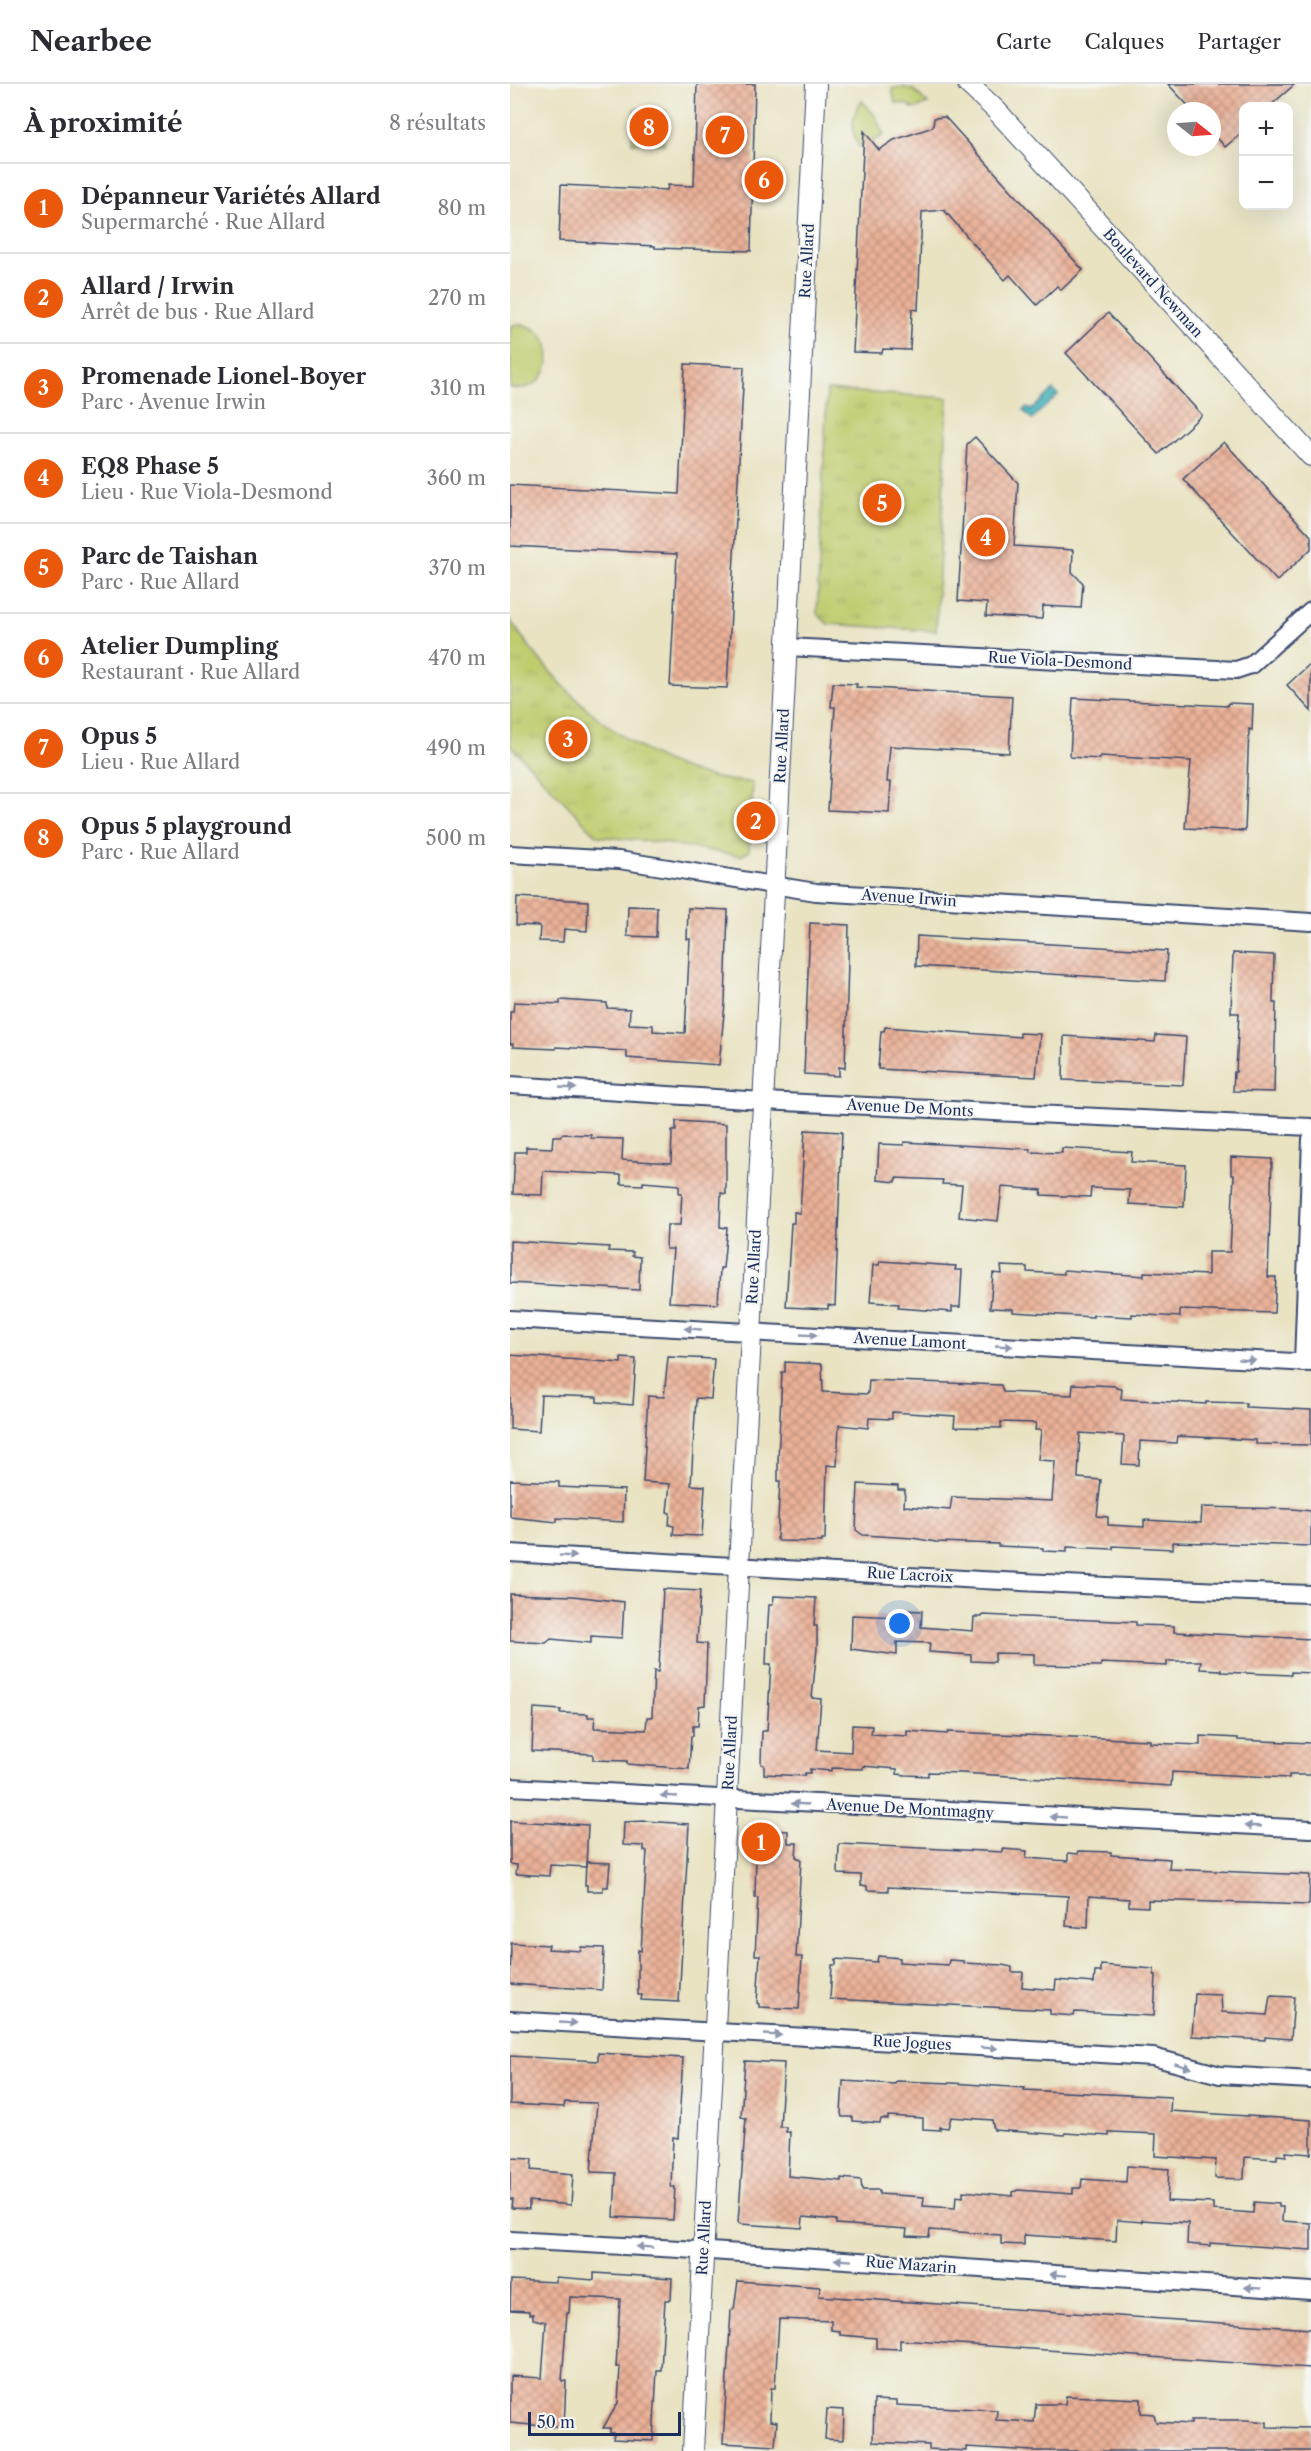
<!DOCTYPE html>
<html lang="fr">
<meta charset="utf-8">
<style>
body{margin:0;font-family:"Libre Caslon Text",serif;background:#f2f2f3;color:#2b2b33}
.controls{position:absolute;right:18px;top:18px;display:grid;overflow:hidden;border-radius:12px;box-shadow:0 6px 24px #0002}
.controls button{width:54px;height:54px;display:grid;place-items:center;padding:0;border:0;border-bottom:2px solid #e1e1e2;background:#fff;color:#2b2b33;font:30px sans-serif}
.compass{position:absolute;left:657px;top:18px;width:54px;height:54px;border-radius:50%;background:#fff;box-shadow:0 6px 24px #0002;rotate:107deg}
.scale{position:absolute;left:18px;bottom:15px;width:153px;box-sizing:border-box;padding-left:6px;border:3px solid #1b2f5e;border-top:0;font-size:16px;line-height:21px;white-space:nowrap;color:#1b2f5e;-webkit-text-stroke:4px #f6f6f2;paint-order:stroke}
.you{position:absolute;left:390px;top:1540px;width:21px;height:21px;margin:-15px;border:4px solid #fff;border-radius:50%;background:#1a73e8;box-shadow:0 0 0 9px #1a73e833}
.badge{display:grid;place-items:center;width:39px;height:39px;border-radius:50%;background:#ea580c;color:#fff;font-size:20px;font-weight:700}
.pin{position:absolute;translate:-50% -50%;border:3px solid #fff;box-shadow:0 2px 6px #0006}
.list{margin:0;padding:0;list-style:none}
h2{display:flex;justify-content:space-between;align-items:center;height:78px;margin:0;padding:0 24px;font-size:26px}
h2 small{font-size:20px;font-weight:400;color:#7c7c81}
.list li{display:grid;grid-template-columns:39px 1fr auto;gap:18px;align-items:center;box-sizing:border-box;height:90px;padding:0 24px;border-top:2px solid #e1e1e2}
.list b{display:block;font-size:22px;white-space:nowrap}
.list p{margin:0;font-size:20px;white-space:nowrap;color:#7c7c81}
.list em{font-size:20px;font-style:normal;color:#7c7c81}
.map{position:relative;flex:none;width:801px;height:2367px;overflow:hidden}
header{display:flex;align-items:center;gap:36px;box-sizing:border-box;height:84px;padding:0 30px;background:#fff;border-bottom:2px solid #e1e1e2}
header strong{font-size:28px}
nav{display:flex;gap:33px;margin-inline-start:auto;font-size:21px}
main{display:flex}
aside{flex:1;background:#fff}
.map>svg:first-child{display:block}
</style>
<header>
<strong>Nearbee</strong>
<nav><a>Carte</a><a>Calques</a><a>Partager</a></nav>
</header>
<main>
<aside>
<h2>À proximité<small>8 résultats</small></h2>
<ul class="list">
<li><span class="badge">1</span><div><b>Dépanneur Variétés Allard</b><p>Supermarché · Rue Allard</p></div><em>80 m</em></li>
<li><span class="badge">2</span><div><b>Allard / Irwin</b><p>Arrêt de bus · Rue Allard</p></div><em>270 m</em></li>
<li><span class="badge">3</span><div><b>Promenade Lionel-Boyer</b><p>Parc · Avenue Irwin</p></div><em>310 m</em></li>
<li><span class="badge">4</span><div><b>EQ8 Phase 5</b><p>Lieu · Rue Viola-Desmond</p></div><em>360 m</em></li>
<li><span class="badge">5</span><div><b>Parc de Taishan</b><p>Parc · Rue Allard</p></div><em>370 m</em></li>
<li><span class="badge">6</span><div><b>Atelier Dumpling</b><p>Restaurant · Rue Allard</p></div><em>470 m</em></li>
<li><span class="badge">7</span><div><b>Opus 5</b><p>Lieu · Rue Allard</p></div><em>490 m</em></li>
<li><span class="badge">8</span><div><b>Opus 5 playground</b><p>Parc · Rue Allard</p></div><em>500 m</em></li>
</ul>
</aside>
<div class="map">
<svg width="801" height="2367" viewBox="0 0 801 2367">
<defs>
<pattern id="park-tufts" width="24" height="20" patternUnits="userSpaceOnUse" patternTransform="scale(1.5)"><rect width="24" height="20" fill="#c0cc6e"/><path d="M3 7l-1-3M5 7V3M7 7l1-3M15 17l-1-3M17 17v-4M19 17l1-3" fill="none" stroke="#a4b062"/></pattern>
<pattern id="building-cross-hatch" width="8" height="8" patternUnits="userSpaceOnUse" patternTransform="scale(1.5)"><rect width="8" height="8" fill="#ebb197"/><path d="M0 0l8 8M0 8l8-8" fill="none" stroke="#be907e"/></pattern>
</defs>
<rect width="100%" height="100%" fill="#f6f6f2"/>
<filter id="ink" filterUnits="userSpaceOnUse"><feTurbulence type="fractalNoise" baseFrequency=".0167" numOctaves="2"/><feDisplacementMap in="SourceGraphic" scale="12" xChannelSelector="R" yChannelSelector="G"/><feConvolveMatrix kernelMatrix="1 2 1 2 8 2 1 2 1" color-interpolation-filters="sRGB"/></filter>
<filter id="wash" filterUnits="userSpaceOnUse"><feTurbulence type="fractalNoise" baseFrequency=".008" numOctaves="4" result="noise"/><feDisplacementMap in="SourceGraphic" scale="24" xChannelSelector="R" yChannelSelector="G"/><feGaussianBlur stdDeviation="1.35" result="paint"/><feColorMatrix in="noise" values="0 0 0 0 0 0 0 0 0 0 0 0 0 0 0 0 0 1.4 0 .05"/><feComposite in="paint" operator="in"/></filter>
<g filter="url(#wash)">
<rect width="100%" height="100%" fill="#e9e3c2"/>
<g fill="#c0cc6e" stroke="#6e7e66" stroke-width="1.5">
<polygon points="391,3 404,6 418,20 404,25 396,20 385,19 382,5"/>
<path d="M 352,17 L 364,30 L 374,51 L 361,58 L 359,56 L 349,63 C 340,48 341,30 352,17 Z"/>
<path d="M 7,240 C 54,243 46,312 0,304 L 0,242 Z"/>
</g>
<g fill="url(#park-tufts)" stroke="#6e7e66" stroke-width="1.5">
<polygon points="124,25 156,27 154,60 122,59"/>
<polygon points="317,306 438,314 426,547 318,540 307,530"/>
<path d="M 0,536 C 48,606 117,673 202,693 C 215,696 230,697 243,699 L 239,767 L 231,772 L 154,759 L 87,752 L 0,661 Z"/>
</g>
<polygon fill="#40b0b8" stroke="#2e708b" stroke-width="1.5" points="543,306 548,311 522,335 513,326 517,323 521,326"/>
<g id="blocks">
<g fill="url(#building-cross-hatch)">
<polygon points="187,0 245,0 241,167 145,164 145,162 49,157 51,101 157,106 158,101 184,102"/>
<polygon points="658,0 785,0 760,22 734,22 734,47 715,63 702,48 702,27 683,27"/>
<polygon points="435,33 573,186 551,206 547,202 527,221 500,191 495,196 434,126 412,128 408,226 402,225 400,266 373,265 372,269 343,268 354,47 369,66 384,56 423,43 424,34"/>
<polygon points="598,229 692,331 649,370 556,269"/>
<polygon points="175,280 234,283 217,604 160,602 167,470 0,462 0,401 169,410"/>
<polygon points="465,353 508,399 504,462 563,466 562,488 573,499 571,524 533,522 532,535 476,532 477,519 448,517 457,360"/>
<polygon points="714,358 801,452 801,465 767,497 673,395"/>
<polygon points="801,579 801,627 777,601"/>
<polygon points="323,599 347,600 346,603 502,612 499,669 380,662 377,698 381,698 379,729 318,726 325,623 321,623"/>
<polygon points="563,614 717,622 718,619 743,620 742,646 739,645 735,747 675,744 681,677 590,672 590,675 560,673"/>
<polygon points="7,813 78,817 77,847 54,845 53,858 29,857 30,842 6,841"/>
<polygon points="118,822 147,823 146,853 117,852"/>
<polygon points="178,824 218,826 215,919 209,981 117,974 117,967 46,963 46,965 23,964 3,963 3,960 0,960 0,928 3,928 4,918 50,920 50,916 97,919 97,924 120,925 119,940 143,941 143,947 175,949 180,855 177,855"/>
<polygon points="300,839 339,841 335,984 329,983 329,992 294,990"/>
<polygon points="407,852 657,867 655,897 406,882"/>
<polygon points="723,869 764,871 763,919 766,919 764,1008 723,1007 724,988 726,988 729,929 721,929"/>
<polygon points="375,943 510,953 510,949 530,950 526,993 368,985 371,947 374,947"/>
<polygon points="646,951 676,953 673,1001 553,996 554,952 645,958"/>
<polygon points="166,1037 216,1040 216,1110 211,1109 210,1143 217,1144 213,1184 210,1184 208,1220 159,1218 163,1165 156,1165 157,1141 170,1141 172,1109 169,1109 169,1101 133,1098 133,1101 111,1100 111,1091 33,1087 32,1111 3,1110 5,1068 16,1068 16,1063 42,1064 43,1052 51,1052 52,1050 81,1051 81,1054 113,1055 112,1076 161,1079 162,1047 166,1047"/>
<polygon points="295,1046 332,1048 325,1222 318,1221 318,1225 276,1223 281,1139 284,1139 284,1128 290,1129"/>
<polygon points="394,1058 520,1065 520,1068 552,1069 552,1064 622,1068 621,1078 676,1081 674,1123 619,1120 620,1106 581,1104 580,1113 531,1111 532,1106 492,1103 488,1137 449,1133 452,1101 432,1100 433,1096 408,1095 386,1094 386,1098 367,1096 369,1060 394,1061"/>
<polygon points="721,1073 762,1075 758,1193 766,1193 764,1229 670,1226 670,1233 622,1230 622,1233 583,1231 583,1233 503,1228 503,1225 480,1224 483,1189 492,1190 491,1182 517,1183 517,1188 554,1190 554,1186 634,1192 634,1188 698,1191 698,1168 720,1168 724,1091 721,1091"/>
<polygon points="0,1157 99,1163 98,1167 123,1168 122,1172 130,1173 129,1206 0,1199"/>
<polygon points="370,1177 446,1182 445,1186 452,1186 450,1223 442,1223 442,1228 388,1224 389,1220 360,1218 363,1181 369,1181"/>
<polygon points="0,1271 111,1279 111,1274 126,1275 123,1321 87,1318 87,1313 31,1311 29,1347 0,1345"/>
<polygon points="158,1273 204,1275 201,1315 186,1314 181,1401 195,1402 192,1452 163,1451 164,1442 159,1441 160,1429 157,1428 160,1400 133,1398 138,1312 154,1313"/>
<polygon points="275,1278 312,1280 313,1308 358,1310 359,1296 491,1301 493,1308 562,1311 563,1300 606,1302 606,1304 612,1305 611,1315 696,1320 696,1318 736,1319 736,1323 801,1326 801,1361 746,1360 746,1356 667,1352 666,1359 630,1357 629,1381 612,1380 614,1352 570,1349 568,1394 591,1396 587,1432 598,1433 598,1441 634,1443 634,1436 691,1439 692,1423 783,1425 801,1427 801,1462 663,1458 663,1465 603,1462 603,1465 557,1463 557,1468 533,1467 533,1464 488,1462 488,1460 426,1458 402,1454 353,1451 346,1446 348,1400 388,1402 388,1406 395,1406 394,1422 440,1426 442,1413 542,1417 545,1377 528,1376 531,1346 525,1346 526,1339 491,1338 491,1344 444,1343 445,1332 382,1328 382,1335 359,1334 358,1344 329,1341 327,1382 317,1381 315,1456 312,1456 312,1458 269,1457 267,1455 270,1397 268,1397 268,1377 272,1288 275,1288"/>
<polygon points="0,1396 49,1398 49,1403 114,1406 113,1438 47,1434 47,1438 0,1433"/>
<polygon points="153,1505 190,1507 187,1559 197,1560 195,1621 189,1622 188,1642 183,1642 183,1652 181,1652 179,1685 117,1680 117,1677 83,1676 83,1670 22,1667 24,1624 51,1626 50,1629 78,1630 78,1633 85,1633 84,1644 136,1646 137,1633 142,1633 144,1587 148,1588 149,1583"/>
<polygon points="0,1510 63,1512 114,1518 112,1554 81,1552 81,1559 41,1555 36,1559 0,1557"/>
<polygon points="264,1512 306,1514 304,1542 307,1542 307,1564 302,1614 311,1615 307,1666 341,1668 342,1641 362,1642 361,1650 397,1652 397,1647 437,1650 438,1648 640,1656 640,1659 690,1661 690,1652 728,1654 728,1656 801,1659 801,1691 779,1691 779,1694 662,1688 661,1702 451,1689 418,1688 418,1692 396,1691 387,1690 387,1685 353,1682 353,1685 321,1684 321,1687 300,1685 300,1689 295,1689 294,1692 254,1690 254,1681 251,1680 252,1647 257,1647 261,1580 256,1580 257,1554 259,1521 263,1521"/>
<polygon points="389,1526 412,1527 411,1543 463,1547 464,1533 472,1533 473,1531 626,1538 626,1541 664,1542 664,1548 801,1555 801,1589 781,1588 781,1591 711,1588 711,1586 690,1585 691,1577 657,1577 657,1582 591,1579 591,1582 524,1581 524,1570 485,1569 485,1578 461,1577 461,1571 419,1568 420,1559 387,1558 387,1571 341,1565 342,1531 389,1533"/>
<polygon points="0,1737 78,1741 76,1783 40,1781 39,1792 6,1790 7,1781 0,1780"/>
<polygon points="135,1737 179,1740 169,1918 131,1916 132,1911 128,1911 128,1866 131,1867 137,1767 134,1767 134,1762 113,1761 114,1738"/>
<polygon points="243,1745 278,1747 278,1759 287,1759 286,1773 291,1775 286,1873 292,1873 289,1925 249,1923 249,1920 247,1919 250,1871 245,1871 248,1814 245,1814 246,1771 242,1771"/>
<polygon points="329,1760 493,1768 493,1765 517,1767 516,1774 558,1777 558,1769 568,1770 569,1767 601,1768 601,1771 660,1775 659,1785 800,1791 799,1821 638,1816 638,1823 619,1822 619,1815 579,1812 578,1844 556,1842 558,1812 378,1803 378,1807 357,1806 357,1802 351,1801 351,1791 328,1790"/>
<polygon points="76,1778 100,1779 98,1803 93,1803 93,1807 77,1807 77,1801 75,1801"/>
<polygon points="1,1859 39,1861 38,1865 71,1867 71,1863 94,1864 92,1906 0,1900"/>
<polygon points="368,1872 390,1874 389,1878 438,1881 439,1876 454,1877 454,1879 492,1881 502,1883 502,1888 513,1888 512,1903 545,1906 546,1896 584,1899 585,1888 591,1888 591,1881 644,1885 644,1891 646,1891 644,1932 565,1928 564,1932 540,1930 540,1926 320,1915 322,1881 326,1881 326,1875 367,1878"/>
<polygon points="685,1910 711,1911 712,1928 757,1931 760,1912 784,1913 781,1955 755,1953 755,1956 682,1952"/>
<polygon points="88,1969 173,1974 168,2054 163,2053 161,2103 165,2103 163,2136 104,2133 106,2089 81,2088 87,2019 55,2018 54,2023 0,2020 0,1972 88,1977"/>
<polygon points="235,1977 274,1979 270,2043 276,2043 276,2048 280,2048 278,2092 331,2097 331,2094 351,2096 352,2106 369,2106 369,2110 414,2113 413,2122 445,2124 446,2112 453,2113 453,2107 503,2112 503,2108 508,2106 563,2110 563,2104 571,2104 572,2095 616,2098 617,2082 659,2085 657,2117 703,2119 703,2126 743,2129 744,2118 769,2120 769,2123 773,2123 772,2137 801,2139 801,2166 700,2159 700,2162 677,2160 678,2139 632,2136 632,2138 607,2136 606,2157 514,2151 514,2161 491,2160 491,2151 420,2146 419,2153 396,2152 397,2145 326,2140 326,2136 293,2133 292,2144 230,2140 228,2138 236,2034 231,2033"/>
<polygon points="333,1997 385,2000 386,1997 442,1999 515,2004 514,2006 661,2013 660,2027 801,2036 801,2070 776,2068 776,2072 767,2071 767,2075 735,2073 734,2095 705,2094 706,2076 645,2072 646,2050 602,2048 599,2048 599,2052 555,2049 555,2051 484,2046 482,2036 441,2033 438,2044 430,2043 430,2046 413,2045 413,2034 378,2032 378,2035 371,2035 370,2039 343,2037 343,2033 332,2033 331,2029"/>
<polygon points="0,2074 22,2075 21,2086 63,2090 61,2121 19,2117 19,2125 2,2124 3,2115 0,2115"/>
<polygon points="84,2189 162,2194 161,2216 155,2216 151,2286 147,2286 143,2357 103,2355 104,2349 100,2349 100,2344 93,2344 108,2319 110,2283 106,2283 110,2215 60,2213 59,2229 57,2229 52,2297 56,2297 54,2344 0,2339 0,2292 32,2294 36,2238 23,2235 23,2230 19,2230 19,2227 0,2226 1,2196 46,2198 46,2193 84,2196"/>
<polygon points="228,2197 310,2203 309,2212 801,2245 801,2284 390,2256 390,2265 366,2264 366,2254 330,2251 330,2247 321,2246 321,2237 269,2235 265,2304 261,2304 260,2337 267,2338 265,2362 213,2359 221,2227 224,2225"/>
<polygon points="556,2312 631,2315 631,2329 644,2330 646,2338 681,2340 681,2336 736,2336 757,2338 757,2343 801,2344 801,2367 522,2367 457,2363 457,2367 419,2365 419,2361 363,2358 364,2316 386,2317 386,2321 487,2326 486,2336 524,2338 526,2320 555,2320"/>
<polygon points="317,2325 334,2326 333,2356 315,2355"/>
</g>
</g>
</g>
<g filter="url(#ink)">
<use href="#blocks" fill-opacity="0" stroke="#3a4a6d" stroke-width="1.5"/>
<g fill="none" stroke-linecap="round" stroke-linejoin="round">
<g stroke="#3a4a6d" stroke-width="20">
<g id="minor">
<polyline points="277,563 726,586 741,581 801,527"/>
<polyline points="0,770 109,776 306,808 801,838"/>
<polyline points="0,1001 253,1017 801,1043"/>
<polyline points="0,1235 801,1279"/>
<polyline points="793,1279 801,1055"/>
<path d="M 0,1469 C 267,1484 534,1502 801,1510"/>
<polyline points="0,1703 801,1745"/>
<polyline points="0,1936 643,1973 710,1991 801,1996"/>
<polyline points="0,2156 170,2165 801,2207"/>
</g>
</g>
<g stroke="#3a4a6d" stroke-width="22">
<g id="tertiary">
<polyline points="458,0 485,25 801,372"/>
<polyline points="183,2367 306,0"/>
</g>
</g>
<use href="#minor" stroke="#fff" stroke-width="16"/>
<use href="#tertiary" stroke="#fff" stroke-width="20"/>
</g>
<defs><path id="oneway-solid" d="M-6-.8H1V-3.2L6.5 0L1 3.2V.8H-6Z" transform="scale(1.5)"/></defs>
<g fill="#8d97ae">
<use href="#oneway-solid" transform="translate(58 1004) rotate(3)"/>
<use href="#oneway-solid" transform="translate(183 1245) rotate(-177)"/>
<use href="#oneway-solid" transform="translate(299 1251) rotate(3)"/>
<use href="#oneway-solid" transform="translate(494 1262) rotate(3)"/>
<use href="#oneway-solid" transform="translate(737 1276) rotate(3)"/>
<use href="#oneway-solid" transform="translate(58 1472) rotate(3)"/>
<use href="#oneway-solid" transform="translate(159 1712) rotate(-177)"/>
<use href="#oneway-solid" transform="translate(290 1720) rotate(-177)"/>
<use href="#oneway-solid" transform="translate(548 1733) rotate(-177)"/>
<use href="#oneway-solid" transform="translate(743 1742) rotate(-178)"/>
<use href="#oneway-solid" transform="translate(58 1939) rotate(3)"/>
<use href="#oneway-solid" transform="translate(263 1951) rotate(3)"/>
<use href="#oneway-solid" transform="translate(479 1964) rotate(3)"/>
<use href="#oneway-solid" transform="translate(673 1982) rotate(17)"/>
<use href="#oneway-solid" transform="translate(135 2163) rotate(-177)"/>
<use href="#oneway-solid" transform="translate(333 2176) rotate(-176)"/>
<use href="#oneway-solid" transform="translate(548 2191) rotate(-176)"/>
<use href="#oneway-solid" transform="translate(743 2204) rotate(-176)"/>
</g>
</g>
<g text-anchor="middle" stroke-width="4.5" stroke-linejoin="round" paint-order="stroke">
<g font-size="15" fill="#1b2f5e" stroke="#f6f6f2">
<text transform="translate(297 177) rotate(-87)" y="5">Rue Allard</text>
<text transform="translate(643 199) rotate(48)" y="5">Boulevard Newman</text>
<text transform="translate(550 577) rotate(3)" y="5">Rue Viola-Desmond</text>
<text transform="translate(272 662) rotate(-87)" y="5">Rue Allard</text>
<text transform="translate(399 814) rotate(4)" y="5">Avenue Irwin</text>
<text transform="translate(400 1024) rotate(3)" y="5">Avenue De Monts</text>
<text transform="translate(244 1183) rotate(-87)" y="5">Rue Allard</text>
<text transform="translate(400 1257) rotate(3)" y="5">Avenue Lamont</text>
<text transform="translate(400 1491) rotate(3)" y="5">Rue Lacroix</text>
<text transform="translate(220 1669) rotate(-87)" y="5">Rue Allard</text>
<text transform="translate(400 1725) rotate(3)" y="5">Avenue De Montmagny</text>
<text transform="translate(402 1959) rotate(3)" y="5">Rue Jogues</text>
<text transform="translate(194 2154) rotate(-87)" y="5">Rue Allard</text>
<text transform="translate(401 2181) rotate(4)" y="5">Rue Mazarin</text>
</g>
</g>
</svg>
<div class="controls">
<button>+</button>
<button>−</button>
</div>
<svg class="compass" viewBox="-18 -18 36 36"><path d="M0-13l5 13h-10z" fill="#e53935"/><path d="M0 13l5-13h-10z" fill="#7c7c81"/></svg>
<div class="scale">50 m</div>
<div class="you"></div>
<div class="pin badge" style="left:251px;top:1758px">1</div>
<div class="pin badge" style="left:246px;top:737px">2</div>
<div class="pin badge" style="left:58px;top:655px">3</div>
<div class="pin badge" style="left:476px;top:453px">4</div>
<div class="pin badge" style="left:372px;top:419px">5</div>
<div class="pin badge" style="left:254px;top:96px">6</div>
<div class="pin badge" style="left:215px;top:51px">7</div>
<div class="pin badge" style="left:139px;top:43px">8</div>
</div>
</main>
